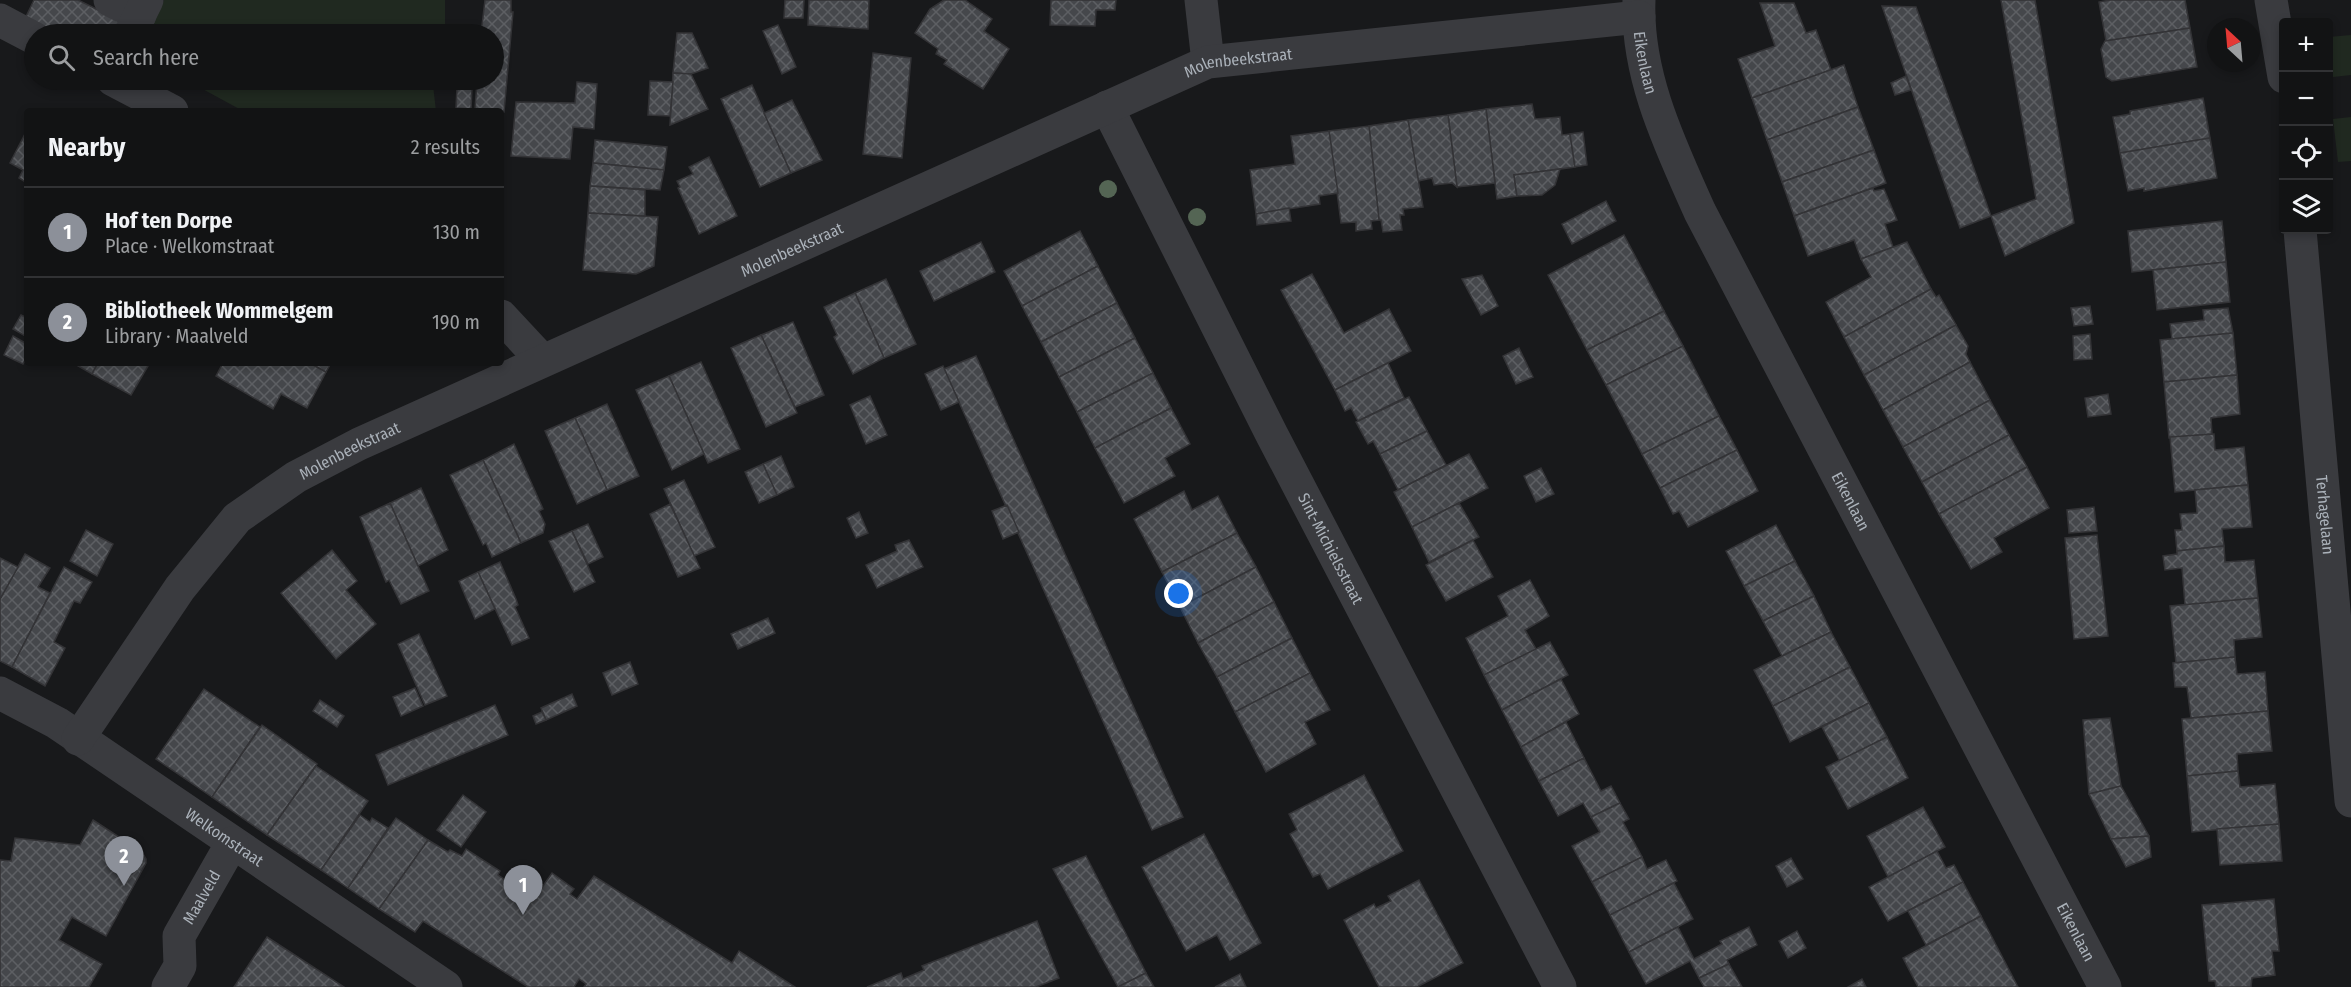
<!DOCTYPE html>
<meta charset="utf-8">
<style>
body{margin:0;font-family:"Fira Sans Condensed",sans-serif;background:#1f2022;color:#f1f3f6}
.controls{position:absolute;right:18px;top:18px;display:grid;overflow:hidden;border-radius:6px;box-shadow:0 3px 9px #0003}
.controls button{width:54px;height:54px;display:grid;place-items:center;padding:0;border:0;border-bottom:2px solid #313234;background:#121314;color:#f1f3f6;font:30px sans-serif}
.compass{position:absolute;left:2207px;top:18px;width:54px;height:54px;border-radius:50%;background:#121314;box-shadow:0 3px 9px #0003;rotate:334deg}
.you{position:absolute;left:1179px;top:594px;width:21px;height:21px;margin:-15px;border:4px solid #fff;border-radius:50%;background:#1a73e8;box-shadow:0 0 0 9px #1a73e833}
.badge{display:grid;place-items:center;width:39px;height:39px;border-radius:50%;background:#8c9099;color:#fff;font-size:20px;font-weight:700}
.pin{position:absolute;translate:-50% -50px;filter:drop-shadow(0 2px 3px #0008)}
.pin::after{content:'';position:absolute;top:32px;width:21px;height:18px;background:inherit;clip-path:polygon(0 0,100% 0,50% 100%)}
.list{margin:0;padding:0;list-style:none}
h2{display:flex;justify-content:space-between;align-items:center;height:78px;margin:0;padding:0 24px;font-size:26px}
h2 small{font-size:20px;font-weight:400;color:#9c9ea0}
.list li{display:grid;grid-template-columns:39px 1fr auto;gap:18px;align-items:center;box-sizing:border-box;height:90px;padding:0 24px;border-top:2px solid #313234}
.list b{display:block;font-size:22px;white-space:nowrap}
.list p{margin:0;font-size:20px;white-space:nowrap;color:#9c9ea0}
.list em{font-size:20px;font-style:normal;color:#9c9ea0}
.icon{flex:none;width:33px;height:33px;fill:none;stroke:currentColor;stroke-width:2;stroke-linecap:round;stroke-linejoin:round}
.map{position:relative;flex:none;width:2351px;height:987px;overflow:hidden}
.search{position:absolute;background:#121314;box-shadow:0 3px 9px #0003;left:24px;top:24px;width:480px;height:66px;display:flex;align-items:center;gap:15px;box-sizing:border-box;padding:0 21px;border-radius:33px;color:#9c9ea0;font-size:22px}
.panel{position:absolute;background:#121314;box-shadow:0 3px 9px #0003;left:24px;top:108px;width:480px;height:258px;border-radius:6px}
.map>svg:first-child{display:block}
</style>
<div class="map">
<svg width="2351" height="987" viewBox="0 0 2351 987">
<defs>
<pattern id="building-cross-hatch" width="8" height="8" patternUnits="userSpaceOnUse" patternTransform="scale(1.5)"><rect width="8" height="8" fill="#45474b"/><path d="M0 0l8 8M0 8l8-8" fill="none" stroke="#5d5f63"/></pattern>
</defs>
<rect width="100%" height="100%" fill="#18191b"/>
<g fill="#202920">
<polygon points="164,0 445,0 445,34 154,34 152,26"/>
<polygon points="2351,35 2351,75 2333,77 2329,37"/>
<polygon points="186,80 436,80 433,85 436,111 243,111"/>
<polygon points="2351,117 2351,161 2338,162 2333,119"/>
</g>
<g fill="url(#building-cross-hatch)" stroke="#333336" stroke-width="1.5">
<polygon points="34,0 78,0 121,21 114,34 45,34 23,23"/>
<polygon points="485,0 511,0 511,12 513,12 504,112 475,110 477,80 494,80 494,34 481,34"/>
<polygon points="785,0 804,0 803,18 784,18"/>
<polygon points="809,0 869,0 868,29 808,25"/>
<polygon points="944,0 965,0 992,19 984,31 1009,49 983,89 944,64 947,60 936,54 938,49 915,33 930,9"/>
<polygon points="1051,0 1116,0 1115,10 1096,10 1095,26 1050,25"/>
<polygon points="2001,0 2035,0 2074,223 2005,256 1991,216 2036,199"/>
<polygon points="2110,0 2185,0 2190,28 2106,41 2099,2"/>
<polygon points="1760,3 1794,3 1806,33 1816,30 1831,70 1752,98 1738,59 1775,46"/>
<polygon points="1882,6 1916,7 1991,216 1960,228"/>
<polygon points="778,25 796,67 782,74 763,31"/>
<polygon points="2190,28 2197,67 2112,81 2106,77 2101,49 2105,41"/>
<polygon points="677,33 692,33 708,68 691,74 673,73"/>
<polygon points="873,53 911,58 902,158 863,154"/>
<polygon points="1844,65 1858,107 1767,140 1752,98"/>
<polygon points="673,73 691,74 708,109 670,125"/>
<polygon points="1906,76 1911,90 1895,95 1891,83"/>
<polygon points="650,81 673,82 670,116 648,115"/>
<polygon points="577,82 597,84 594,129 573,127 570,159 511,156 516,102 575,103"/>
<polygon points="752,85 791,173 760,187 721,99"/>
<polygon points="457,87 472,88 471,109 456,108"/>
<polygon points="2203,98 2210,138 2120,153 2113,117 2130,114 2130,111"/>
<polygon points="792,100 822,160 791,173 764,113"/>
<polygon points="1532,104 1535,119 1560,117 1562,135 1570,134 1575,167 1514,175 1517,196 1497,199 1486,109"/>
<polygon points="1858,107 1874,150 1782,182 1767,140"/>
<polygon points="1486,109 1495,183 1457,187 1448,115"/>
<polygon points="1448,115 1457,187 1452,183 1434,185 1432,178 1418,181 1408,120"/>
<polygon points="1408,120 1423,207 1403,209 1404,215 1400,215 1402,230 1383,232 1381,220 1379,220 1369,126"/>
<polygon points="1369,126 1379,220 1371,221 1372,229 1356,231 1356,222 1341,223 1329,131"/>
<polygon points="27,130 27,183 19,178 23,170 10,163"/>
<polygon points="1329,131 1338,193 1319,196 1320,204 1256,214 1250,170 1295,164 1291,136"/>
<polygon points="1583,132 1587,165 1575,167 1570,134"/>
<polygon points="2210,138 2217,178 2144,191 2144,188 2128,191 2120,153"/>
<polygon points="595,140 667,147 664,170 593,163"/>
<polygon points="1874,150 1886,183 1794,216 1782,182"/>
<polygon points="709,157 737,216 699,234 678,188 680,187 677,181 693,174 689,167"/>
<polygon points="593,163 664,170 660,190 590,186"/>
<polygon points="1560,169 1555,185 1542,195 1517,196 1514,175"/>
<polygon points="590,186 645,190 645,216 588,213"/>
<polygon points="1873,188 1874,191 1884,189 1897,220 1885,224 1893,247 1861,259 1854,240 1808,256 1794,216"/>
<polygon points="1606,201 1616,221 1572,244 1562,224"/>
<polygon points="1289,208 1291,221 1257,225 1256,214"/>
<polygon points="588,213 658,217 654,266 636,274 583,270"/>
<polygon points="2222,221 2226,262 2132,272 2128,231"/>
<polygon points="1080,231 1098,266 1022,306 1004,271"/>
<polygon points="1624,235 1664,311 1587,350 1548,275"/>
<polygon points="981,242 995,272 934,301 920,271"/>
<polygon points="1907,242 1931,289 1844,337 1826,302 1871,277 1861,259"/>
<polygon points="2226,262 2230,302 2157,310 2153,270"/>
<polygon points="1098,266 1117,303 1041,342 1022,306"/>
<polygon points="1312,274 1344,333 1389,309 1411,351 1335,390 1281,290"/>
<polygon points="1482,275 1498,306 1481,315 1462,279"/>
<polygon points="886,279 916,344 884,358 855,293"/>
<polygon points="1931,289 1936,297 1939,295 1956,325 1864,375 1844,337"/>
<polygon points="855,293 884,358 853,374 834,337 837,335 824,307"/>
<polygon points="1117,303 1135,338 1059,377 1041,342"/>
<polygon points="2090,306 2093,324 2074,326 2071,308"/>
<polygon points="2228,308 2233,333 2172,339 2170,324 2204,320 2203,310"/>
<polygon points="1664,311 1683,346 1606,385 1587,350"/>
<polygon points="21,315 27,318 27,337 13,329"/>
<polygon points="793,322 824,395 795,407 761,335"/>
<polygon points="1956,325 1968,346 1966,354 1970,362 1883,410 1864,375"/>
<polygon points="2233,333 2237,375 2164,382 2160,340"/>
<polygon points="2090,334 2092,359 2074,360 2073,336"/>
<polygon points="761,335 797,413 766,427 731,348"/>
<polygon points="13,336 27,344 27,356 23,364 4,355"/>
<polygon points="1135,338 1153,373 1077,412 1059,377"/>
<polygon points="1683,346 1719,416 1642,454 1606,385"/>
<polygon points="1519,348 1533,377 1516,384 1503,356"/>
<polygon points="976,356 1183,817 1152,830 944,369"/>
<polygon points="701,362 740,449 708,463 669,376"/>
<polygon points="1970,362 1990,400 1903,447 1883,410"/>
<polygon points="73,363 98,363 92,374"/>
<polygon points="98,363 142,363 148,366 131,395 92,374"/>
<polygon points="223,363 231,363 238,366 240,363 310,363 326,372 307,408 281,394 273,409 216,376"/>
<polygon points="310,363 331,363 326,372"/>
<polygon points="1388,363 1404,398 1358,421 1351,408 1345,411 1335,390"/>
<polygon points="943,366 959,402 941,410 925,374"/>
<polygon points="1153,373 1171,408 1095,448 1077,412"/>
<polygon points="2237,375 2240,414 2211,418 2212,434 2169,438 2164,382"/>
<polygon points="669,376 704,454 672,470 636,390"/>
<polygon points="2108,394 2111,414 2088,417 2085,398"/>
<polygon points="870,396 887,435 866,444 850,405"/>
<polygon points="1409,397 1427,431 1380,454 1373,441 1368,444 1356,422"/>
<polygon points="1990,400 2009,435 1922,482 1903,447"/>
<polygon points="607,404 639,476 607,490 575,418"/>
<polygon points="1171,408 1190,444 1165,458 1175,476 1124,503 1095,448"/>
<polygon points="1719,416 1737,450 1660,488 1642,454"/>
<polygon points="575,418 607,490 577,504 545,431"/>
<polygon points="1427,431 1446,465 1398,490 1380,454"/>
<polygon points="2214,434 2215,450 2244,447 2248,485 2175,492 2170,437"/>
<polygon points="2009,435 2027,467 1939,514 1922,482"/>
<polygon points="514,444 543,509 539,511 545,524 543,533 521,543 483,460"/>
<polygon points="1737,450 1758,491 1688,527 1679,511 1673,514 1660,488"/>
<polygon points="1469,454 1488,488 1412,527 1394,492"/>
<polygon points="781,456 794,487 777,495 763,464"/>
<polygon points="483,460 521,543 492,557 486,543 483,545 450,475"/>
<polygon points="763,464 777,495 759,503 745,472"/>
<polygon points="2027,467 2049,508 1994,538 2002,552 1971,569 1939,514"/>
<polygon points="1541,468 1554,494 1536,502 1524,476"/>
<polygon points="684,480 715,547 694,556 664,489"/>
<polygon points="2248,485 2252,527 2222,529 2224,546 2177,551 2175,530 2182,530 2180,514 2197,513 2195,490"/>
<polygon points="421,488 448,550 418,566 390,503"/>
<polygon points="1184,491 1192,510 1218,496 1237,533 1162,572 1134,519"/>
<polygon points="390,503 429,591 401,604 389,580 386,582 360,517"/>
<polygon points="1459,503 1479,537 1429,562 1412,527"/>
<polygon points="670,504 700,568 678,577 650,514"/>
<polygon points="1007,505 1019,532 1003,539 992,511"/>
<polygon points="2094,507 2097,531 2069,533 2067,510"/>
<polygon points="859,512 868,533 856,538 847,518"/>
<polygon points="588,524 603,557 588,564 572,531"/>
<polygon points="1776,525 1795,561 1744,586 1726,551"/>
<polygon points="86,530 113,544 97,576 70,561"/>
<polygon points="572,531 595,582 574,592 549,541"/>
<polygon points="1237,533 1256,567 1180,607 1162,572"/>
<polygon points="2097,535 2108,636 2074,639 2065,538"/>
<polygon points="909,540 923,567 877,588 866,565 897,551 895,545"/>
<polygon points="1473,540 1493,577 1446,601 1426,565"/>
<polygon points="2224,546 2225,562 2254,560 2258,598 2185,605 2182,568 2165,570 2163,556 2177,554 2177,551"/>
<polygon points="332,550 357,581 346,590 376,624 336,659 281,593"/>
<polygon points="25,554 50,568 38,587 50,593 12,667 0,661 0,599"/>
<polygon points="0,558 18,567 0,599"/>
<polygon points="1795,561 1814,596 1763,621 1744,586"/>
<polygon points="500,562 516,599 518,605 515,607 529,638 512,645 478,572"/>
<polygon points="64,567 92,582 80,603 74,601 54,642 65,648 45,686 12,667"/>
<polygon points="1256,567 1274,602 1198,643 1180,607"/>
<polygon points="478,572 495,609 475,619 459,581"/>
<polygon points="1530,580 1549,616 1525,630 1536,649 1484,675 1466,638 1508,616 1498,596"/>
<polygon points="1814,596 1831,632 1782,656 1763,621"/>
<polygon points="2258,598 2262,637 2234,640 2235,657 2176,663 2170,606"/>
<polygon points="1274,602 1292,638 1217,677 1198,643"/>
<polygon points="768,618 775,633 738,649 731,634"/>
<polygon points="1831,632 1850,667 1773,706 1754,670"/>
<polygon points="419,634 447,696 425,705 398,644"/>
<polygon points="1292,638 1310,673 1235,712 1217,677"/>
<polygon points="1550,642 1568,675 1502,710 1484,675"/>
<polygon points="2235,657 2237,674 2265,672 2268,711 2191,718 2187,687 2175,687 2173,663"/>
<polygon points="630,662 638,684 612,695 603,673"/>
<polygon points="1850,667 1869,703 1790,742 1773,706"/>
<polygon points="1310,673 1330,710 1305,722 1316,744 1266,772 1235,712"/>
<polygon points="1561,679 1579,714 1521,747 1502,710"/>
<polygon points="415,688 423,706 401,716 393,697"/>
<polygon points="204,689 260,727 212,797 156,759"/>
<polygon points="572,694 577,706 546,720 541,708"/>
<polygon points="320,700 344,716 337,727 313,711"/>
<polygon points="1869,703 1887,737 1840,761 1822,727"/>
<polygon points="495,705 508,735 388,785 376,755"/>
<polygon points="2268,711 2272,751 2237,754 2238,771 2187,776 2182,719"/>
<polygon points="542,712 546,720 536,724 533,716"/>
<polygon points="2110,718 2121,786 2089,794 2083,720"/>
<polygon points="1566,722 1584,758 1539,781 1521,747"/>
<polygon points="262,725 317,764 267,835 212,797"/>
<polygon points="1887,737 1908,778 1848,809 1826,767"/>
<polygon points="1584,758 1601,791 1611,786 1620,803 1591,817 1583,803 1558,816 1539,781"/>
<polygon points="316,766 368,801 321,870 267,835"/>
<polygon points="2238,771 2240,787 2275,784 2279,824 2192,832 2187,776"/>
<polygon points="1364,775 1403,851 1328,889 1320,874 1313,877 1290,834 1297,830 1289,814"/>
<polygon points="2121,786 2149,836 2111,839 2089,794"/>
<polygon points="463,795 486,812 461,847 437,830"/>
<polygon points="1620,803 1629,819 1623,822 1642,857 1592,882 1572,846 1600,832 1591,817"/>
<polygon points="1923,807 1945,847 1888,877 1867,836"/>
<polygon points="360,815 370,822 372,818 388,828 348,888 321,870"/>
<polygon points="396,818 428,840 379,909 348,888"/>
<polygon points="93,820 142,852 146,859 146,863 106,936 72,917 59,940 102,964 89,987 0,987 0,860 11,861 15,838 80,845"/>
<polygon points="2279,824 2282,861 2220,865 2217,829"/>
<polygon points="1204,834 1261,943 1230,960 1217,935 1186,951 1142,867"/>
<polygon points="2149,836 2151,857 2126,867 2111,839"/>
<polygon points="428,840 448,852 450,850 462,856 466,849 500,871 498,875 534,899 552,873 574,889 570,894 577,899 594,876 732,963 739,951 795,987 584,987 586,984 579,979 574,987 528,987 423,921 415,932 379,909"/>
<polygon points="1937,851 1946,868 1954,865 1963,882 1888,921 1869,887"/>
<polygon points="1086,856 1146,973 1118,987 1053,869"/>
<polygon points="1642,857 1647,869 1666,860 1677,881 1610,915 1592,882"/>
<polygon points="1791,858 1803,879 1787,887 1776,866"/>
<polygon points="1419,880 1463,963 1417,987 1379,987 1344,920 1374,904 1376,908 1391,901 1388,896"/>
<polygon points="1963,882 1981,916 1926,945 1908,911"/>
<polygon points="1674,883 1693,919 1629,952 1610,915"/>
<polygon points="2274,899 2279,951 2272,951 2275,975 2252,978 2251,987 2216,987 2215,981 2209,981 2202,905"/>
<polygon points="1981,916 2018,987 1918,987 1903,958"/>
<polygon points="1037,921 1059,978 1036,987 867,987 901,973 903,979 924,970 922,966"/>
<polygon points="1678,927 1694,959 1722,944 1720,941 1749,927 1757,945 1727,960 1729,964 1699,978 1690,961 1646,984 1629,952"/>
<polygon points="1797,931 1806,948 1788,958 1779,941"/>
<polygon points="267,937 344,987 234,987"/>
<polygon points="1729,964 1742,987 1704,987 1699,978"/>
<polygon points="1146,973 1154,987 1118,987"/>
<polygon points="1240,974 1246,987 1215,987"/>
<polygon points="1862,979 1866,987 1848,987"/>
</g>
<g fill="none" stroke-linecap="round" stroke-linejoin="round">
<g stroke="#3a3b3f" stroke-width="33">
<polyline points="110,0 140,15"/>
<polyline points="1201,0 1208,62"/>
<path id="s1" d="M 1639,0 C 1636,75 1670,145 1700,212 L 2105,987"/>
<polyline points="2271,0 2284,77"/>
<polyline points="0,20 34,38"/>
<polyline points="130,34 147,0"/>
<polyline points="113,80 172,111"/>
<path id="s2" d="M 1107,107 L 1272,435 L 1560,987"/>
<path id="s3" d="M 2300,230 L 2351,801"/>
<polyline points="501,316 542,360"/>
<path id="s4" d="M 0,693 L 57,723 L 446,987"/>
<path id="s5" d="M 78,739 L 180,588 L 237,518 L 296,477 L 359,444 L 1208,62 L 1639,17"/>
<path id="s6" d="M 168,987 L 180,966 L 179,936 L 232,843"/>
</g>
</g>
<g fill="#546554">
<circle cx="1108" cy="189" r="9"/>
<circle cx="1197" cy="217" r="9"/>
</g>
<g text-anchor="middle" stroke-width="4.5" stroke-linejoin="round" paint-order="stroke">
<g font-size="16" fill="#abb2ba" stroke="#131416">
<text dy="6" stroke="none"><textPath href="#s1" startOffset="63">Eikenlaan</textPath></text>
<text dy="6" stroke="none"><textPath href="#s5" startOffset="1376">Molenbeekstraat</textPath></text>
<text dy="6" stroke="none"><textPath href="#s5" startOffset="890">Molenbeekstraat</textPath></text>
<text dy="6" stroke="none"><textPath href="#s5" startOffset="404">Molenbeekstraat</textPath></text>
<text dy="6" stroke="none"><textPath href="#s1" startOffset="549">Eikenlaan</textPath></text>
<text dy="6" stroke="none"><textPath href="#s3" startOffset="286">Terhagelaan</textPath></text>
<text dy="6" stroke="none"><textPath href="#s2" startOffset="495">Sint-Michielsstraat</textPath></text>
<text dy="6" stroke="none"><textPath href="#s4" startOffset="267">Welkomstraat</textPath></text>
<text dy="6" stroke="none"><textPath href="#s6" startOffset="99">Maalveld</textPath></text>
<text dy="6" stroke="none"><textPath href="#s1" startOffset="1035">Eikenlaan</textPath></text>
</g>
</g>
</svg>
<div class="controls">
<button>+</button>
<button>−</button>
<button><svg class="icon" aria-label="locate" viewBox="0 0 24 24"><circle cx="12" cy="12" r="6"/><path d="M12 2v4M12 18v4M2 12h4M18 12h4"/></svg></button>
<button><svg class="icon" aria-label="layers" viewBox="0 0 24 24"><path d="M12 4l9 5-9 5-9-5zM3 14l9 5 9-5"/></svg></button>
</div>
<svg class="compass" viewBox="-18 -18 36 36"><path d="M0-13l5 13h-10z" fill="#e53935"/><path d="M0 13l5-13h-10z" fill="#9c9ea0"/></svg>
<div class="you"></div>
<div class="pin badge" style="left:523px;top:915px">1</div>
<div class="pin badge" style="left:124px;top:886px">2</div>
<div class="search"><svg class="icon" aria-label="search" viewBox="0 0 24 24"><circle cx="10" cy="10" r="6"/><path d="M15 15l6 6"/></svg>Search here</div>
<section class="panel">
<h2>Nearby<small>2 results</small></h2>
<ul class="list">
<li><span class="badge">1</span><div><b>Hof ten Dorpe</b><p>Place · Welkomstraat</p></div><em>130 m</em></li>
<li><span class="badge">2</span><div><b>Bibliotheek Wommelgem</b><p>Library · Maalveld</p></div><em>190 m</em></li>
</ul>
</section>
</div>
